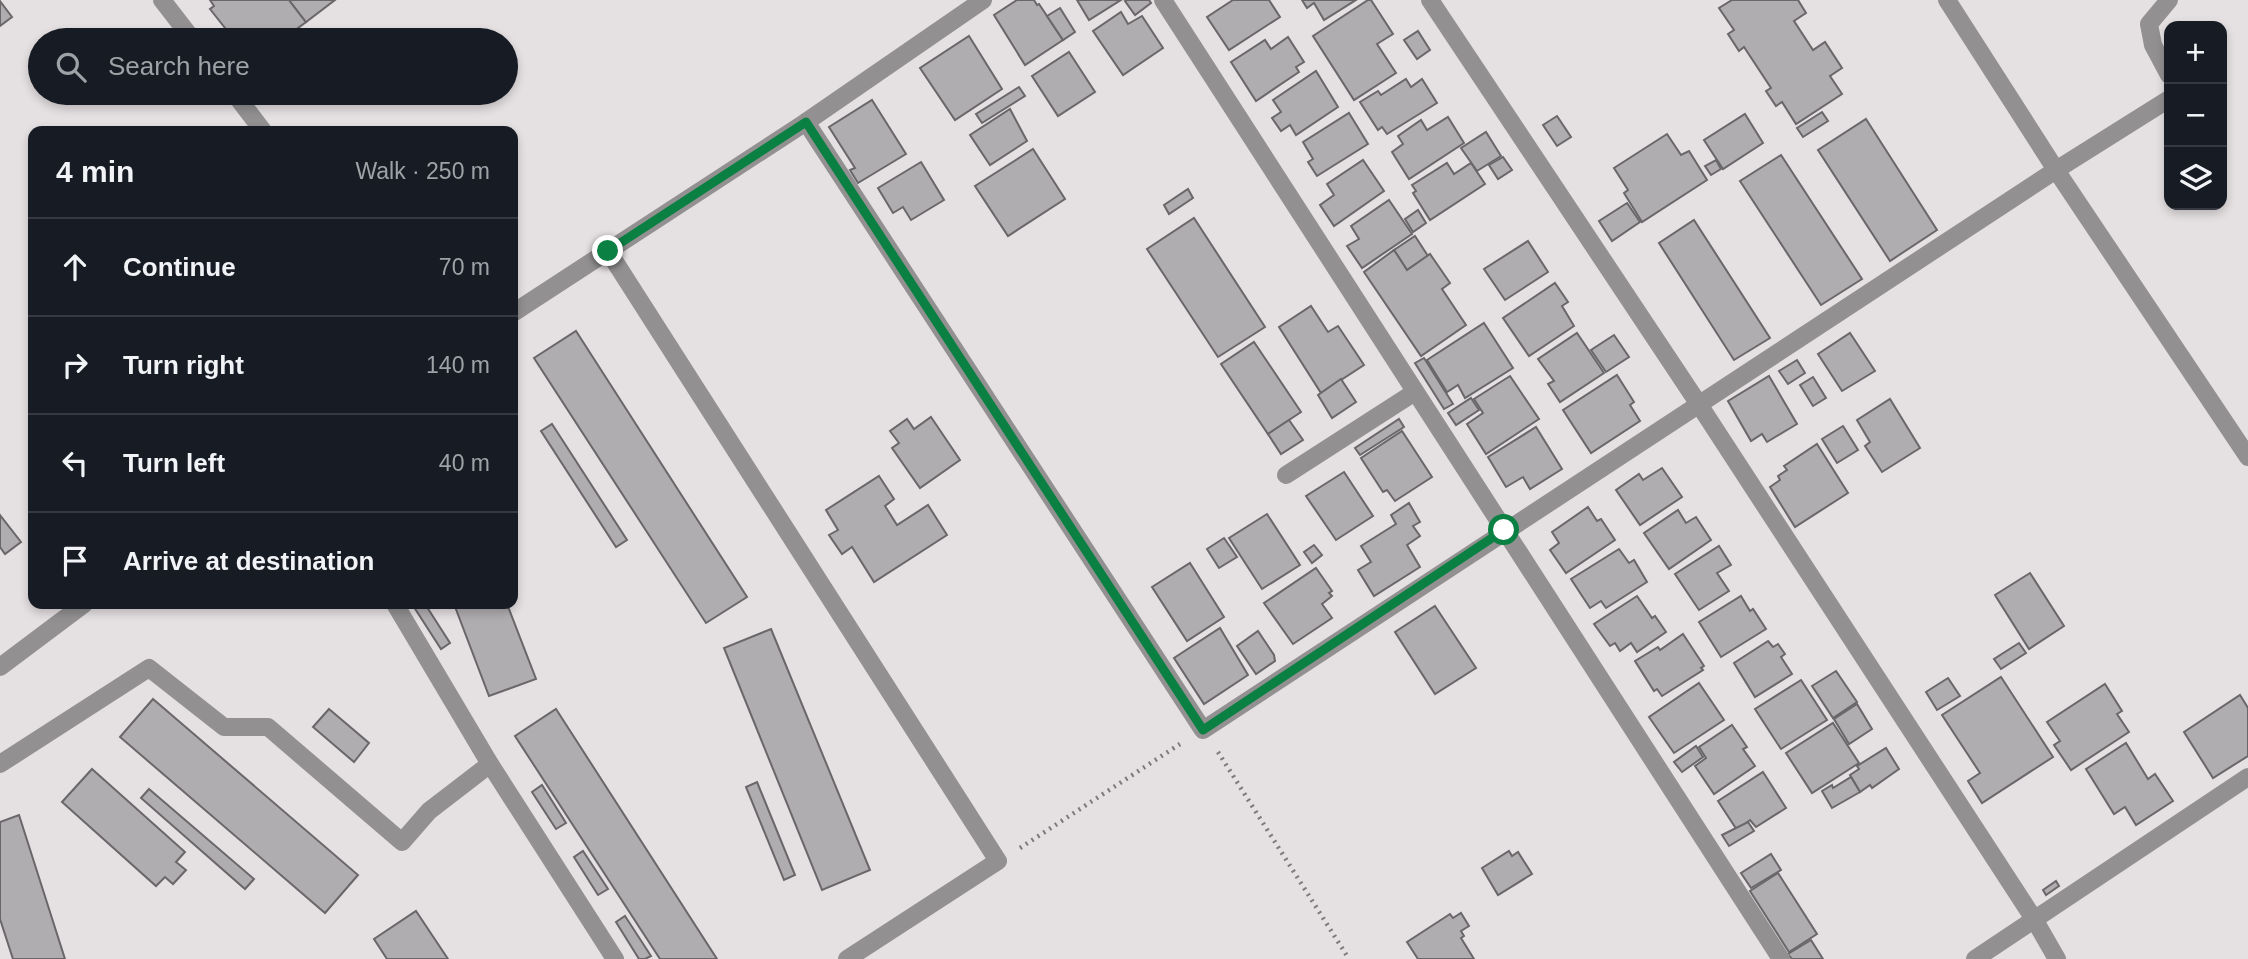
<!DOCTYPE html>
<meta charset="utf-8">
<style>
body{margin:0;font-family:Arial,sans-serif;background:#242831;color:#f1f3f6}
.controls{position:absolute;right:21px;top:21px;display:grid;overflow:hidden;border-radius:14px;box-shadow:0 4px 10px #0003}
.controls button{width:63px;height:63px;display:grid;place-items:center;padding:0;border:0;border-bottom:2px solid #363941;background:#171b24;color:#f1f3f6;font:35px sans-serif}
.stop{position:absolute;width:21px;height:21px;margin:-16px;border:5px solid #0b8043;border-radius:50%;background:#fff}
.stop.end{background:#0b8043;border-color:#fff;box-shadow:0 2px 7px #0008}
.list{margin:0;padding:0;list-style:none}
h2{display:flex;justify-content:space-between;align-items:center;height:91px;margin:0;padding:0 28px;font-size:30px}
h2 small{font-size:23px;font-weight:400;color:#9ea1a6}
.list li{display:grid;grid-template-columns:46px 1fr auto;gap:21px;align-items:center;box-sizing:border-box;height:98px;padding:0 28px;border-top:2px solid #363941}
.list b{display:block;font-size:26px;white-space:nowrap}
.list em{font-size:23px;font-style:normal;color:#9ea1a6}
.icon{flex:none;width:38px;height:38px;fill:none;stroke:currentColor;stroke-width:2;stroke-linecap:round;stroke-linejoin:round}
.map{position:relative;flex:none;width:2248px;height:959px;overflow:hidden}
.search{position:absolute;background:#171b24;box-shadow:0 4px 10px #0003;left:28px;top:28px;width:490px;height:77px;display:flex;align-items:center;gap:18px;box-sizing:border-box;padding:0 24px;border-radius:38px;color:#9ea1a6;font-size:26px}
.panel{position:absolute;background:#171b24;box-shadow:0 4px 10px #0003;left:28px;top:126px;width:490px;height:483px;border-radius:14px}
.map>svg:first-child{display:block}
</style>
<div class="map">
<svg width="2248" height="959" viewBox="0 0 2248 959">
<rect width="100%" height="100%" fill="#e5e0e1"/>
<g fill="#b0adb0" stroke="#6a676a" stroke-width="2">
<polygon points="210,0 289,0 306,22 282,40 242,40 237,34 233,38 210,9 214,6"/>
<polygon points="289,0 335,0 306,22"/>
<polygon points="1017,0 1034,0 1037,5 1039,4 1063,40 1025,65 994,15"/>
<polygon points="1077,0 1121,0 1089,20"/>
<polygon points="1127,0 1149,0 1151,3 1135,15 1125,1"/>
<polygon points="1233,0 1269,0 1280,17 1229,50 1207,17"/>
<polygon points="1302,0 1356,0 1324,20 1314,3 1307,8"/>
<polygon points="1368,0 1371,0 1393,34 1377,44 1396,73 1354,100 1313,36"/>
<polygon points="1732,0 1798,0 1806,13 1794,21 1813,50 1825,42 1842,68 1830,76 1842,94 1796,124 1782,102 1776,106 1766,91 1771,88 1744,47 1739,51 1728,34 1734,30 1719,8"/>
<polygon points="0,1 12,17 0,26"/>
<polygon points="1060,8 1075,32 1063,40 1047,16"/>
<polygon points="1121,12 1128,24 1142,16 1163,48 1123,75 1093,31"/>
<polygon points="1418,31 1430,50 1417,59 1404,40"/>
<polygon points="969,36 1002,89 955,120 920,68"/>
<polygon points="1288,37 1304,62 1296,67 1299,72 1256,101 1231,62 1265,40 1271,49"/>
<polygon points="1069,52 1095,92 1058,116 1032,76"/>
<polygon points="1316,71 1338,107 1296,135 1290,125 1281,131 1272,118 1281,112 1273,100"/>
<polygon points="1406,79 1411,87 1422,79 1437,103 1387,134 1382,127 1378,130 1360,102 1378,91 1381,95"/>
<polygon points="1019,87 1025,96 982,123 976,114"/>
<polygon points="872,100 906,154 858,183 850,170 855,168 829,127"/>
<polygon points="1010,109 1027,141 990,165 970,135"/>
<polygon points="1822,112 1828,121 1803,137 1797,128"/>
<polygon points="1349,113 1368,144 1317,176 1308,162 1313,159 1303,142"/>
<polygon points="1745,114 1763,143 1723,169 1704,140"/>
<polygon points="1557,116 1571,137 1557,146 1543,125"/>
<polygon points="1448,117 1464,143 1409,179 1392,152 1403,144 1398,136 1421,120 1427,130"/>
<polygon points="1866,119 1937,230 1890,261 1818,150"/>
<polygon points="1486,132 1501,156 1477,171 1461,148"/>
<polygon points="1667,134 1681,155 1689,151 1707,180 1642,222 1624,193 1628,190 1614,168"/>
<polygon points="1033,149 1065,199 1008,236 975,186"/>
<polygon points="1781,155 1862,279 1821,305 1740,181"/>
<polygon points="1503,157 1512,170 1498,179 1489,165"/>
<polygon points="1363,160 1384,191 1334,226 1320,205 1334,195 1327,184"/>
<polygon points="1716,160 1721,169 1711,175 1705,166"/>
<polygon points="921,162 944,200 911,220 903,207 893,213 878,188"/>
<polygon points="1447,163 1454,174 1471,163 1485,184 1430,220 1413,193 1416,191 1412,185"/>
<polygon points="1188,189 1193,198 1169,214 1164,205"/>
<polygon points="1389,200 1412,234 1362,268 1347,246 1359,239 1351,226"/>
<polygon points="1627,203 1640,222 1612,241 1599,221"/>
<polygon points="1418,210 1426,223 1413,232 1405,219"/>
<polygon points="1194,218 1265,327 1218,357 1147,249"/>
<polygon points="1694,220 1770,338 1734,360 1659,243"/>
<polygon points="1415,236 1428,256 1407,270 1394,250"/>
<polygon points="1528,241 1548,272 1505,300 1484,269"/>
<polygon points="1394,250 1407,270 1430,254 1450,283 1442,289 1466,325 1421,356 1364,272"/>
<polygon points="1555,283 1568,302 1562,306 1574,326 1529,356 1503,318"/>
<polygon points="1311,306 1328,332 1338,326 1364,365 1321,393 1279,327"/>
<polygon points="1484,323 1513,368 1465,398 1458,385 1447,392 1427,360"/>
<polygon points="576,331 747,597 706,623 534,358"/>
<polygon points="1577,333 1604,373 1560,402 1548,384 1554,381 1538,359"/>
<polygon points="1850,333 1875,371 1842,391 1818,354"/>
<polygon points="1614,335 1629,357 1606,372 1591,350"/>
<polygon points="1254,342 1301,412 1268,434 1221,364"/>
<polygon points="1424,358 1453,404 1444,409 1415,363"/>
<polygon points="1797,360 1805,373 1788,384 1779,371"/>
<polygon points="1617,375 1634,402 1630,405 1640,421 1591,453 1563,410"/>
<polygon points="1510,376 1539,419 1486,454 1467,424 1483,413 1474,399"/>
<polygon points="1769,376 1797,424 1767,442 1762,434 1751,441 1728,401"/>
<polygon points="1813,377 1826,398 1813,406 1800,385"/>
<polygon points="1341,379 1356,402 1332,418 1318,395"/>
<polygon points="1471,398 1479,410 1456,425 1448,413"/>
<polygon points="1890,399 1920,448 1882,472 1865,446 1870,442 1857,420"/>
<polygon points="931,417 960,460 920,488 892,448 899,443 890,431 907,419 914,429"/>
<polygon points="1399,419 1404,427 1360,455 1355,448"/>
<polygon points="1289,420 1303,440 1281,454 1268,434"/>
<polygon points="552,424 627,540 616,547 541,431"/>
<polygon points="1843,426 1858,450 1837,463 1822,439"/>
<polygon points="1536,427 1562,469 1530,489 1523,477 1506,487 1488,457"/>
<polygon points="1402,431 1432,477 1395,501 1387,490 1383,492 1361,458"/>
<polygon points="1817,444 1848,493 1795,527 1770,487 1780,480 1778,476 1787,470 1784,466"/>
<polygon points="1662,468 1682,497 1640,525 1616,490 1639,474 1643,480"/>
<polygon points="1344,472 1373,516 1336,540 1306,496"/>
<polygon points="879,476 894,499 885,506 897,525 928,505 947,535 874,582 852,547 842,554 829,535 838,530 826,510"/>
<polygon points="1409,503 1420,522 1413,526 1420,536 1407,545 1420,567 1374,596 1358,570 1371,562 1361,546 1396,524 1391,515"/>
<polygon points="1588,507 1597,521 1601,519 1615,540 1566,573 1550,550 1559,543 1552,532"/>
<polygon points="1678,510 1686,523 1696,517 1711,540 1669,569 1644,533"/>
<polygon points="1267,514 1300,565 1262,589 1229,538"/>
<polygon points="0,515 21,542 5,554 0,547"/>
<polygon points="1224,538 1237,557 1219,568 1207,549"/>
<polygon points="1314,545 1322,555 1312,563 1304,552"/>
<polygon points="1719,546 1731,565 1717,573 1729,591 1699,610 1675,574"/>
<polygon points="1619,549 1629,563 1634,560 1647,582 1606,608 1601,601 1590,608 1571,579"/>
<polygon points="1190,563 1224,617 1187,641 1152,587"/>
<polygon points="1316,568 1332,591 1329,593 1332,596 1322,604 1332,618 1293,644 1264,603"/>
<polygon points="2030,573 2064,626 2029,649 1995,595"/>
<polygon points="1637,596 1652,618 1655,616 1666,632 1637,652 1631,643 1620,651 1615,643 1610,646 1594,624"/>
<polygon points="1741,596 1750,611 1753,609 1766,629 1721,657 1699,622"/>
<polygon points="412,604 425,604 450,643 441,649"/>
<polygon points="454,604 507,604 536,679 489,696"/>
<polygon points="1435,606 1476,668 1435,694 1395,632"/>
<polygon points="1220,628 1248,675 1204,704 1174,658"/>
<polygon points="771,629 870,870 822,890 724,648"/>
<polygon points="1258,631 1274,655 1275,661 1256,674 1237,646"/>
<polygon points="1683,634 1704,666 1701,668 1703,670 1662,696 1657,689 1654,691 1635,661 1658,647 1660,650"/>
<polygon points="1768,641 1773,647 1778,644 1785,654 1781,657 1792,674 1755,697 1734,663"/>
<polygon points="2019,643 2026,653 2001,669 1994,659"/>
<polygon points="1836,671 1857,702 1833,718 1812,686"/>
<polygon points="2001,677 2053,757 1982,803 1968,781 1980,773 1942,715"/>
<polygon points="1948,678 1960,696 1937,710 1926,692"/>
<polygon points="1801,680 1827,720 1781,749 1755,709"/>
<polygon points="1699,683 1724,720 1674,753 1649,717"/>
<polygon points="2105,684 2122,711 2117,714 2129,732 2071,770 2054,745 2060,741 2047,722"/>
<polygon points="2240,695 2248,708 2248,756 2213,778 2184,732"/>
<polygon points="153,699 358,875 325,913 120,737"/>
<polygon points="1857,704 1872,729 1849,744 1834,719"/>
<polygon points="329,709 369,743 354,762 313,727"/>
<polygon points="556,709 717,959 660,959 515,736"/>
<polygon points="1833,723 1859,763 1812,793 1786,753"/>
<polygon points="1732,725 1747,747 1743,749 1755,766 1714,794 1695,766 1706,758 1699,747"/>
<polygon points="2126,743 2148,779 2155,774 2173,801 2136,825 2125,807 2114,814 2086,769"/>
<polygon points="1696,746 1703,757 1682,772 1674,762"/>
<polygon points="1886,748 1899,769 1872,788 1870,785 1860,792 1850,775 1859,769 1857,766"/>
<polygon points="92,769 185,852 176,862 186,870 173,884 165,877 156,886 62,802"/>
<polygon points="1763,772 1786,808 1756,827 1750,820 1737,830 1718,801"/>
<polygon points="1851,777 1860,792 1832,808 1822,791 1832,785 1833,788"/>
<polygon points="757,782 795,875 784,880 746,787"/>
<polygon points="542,785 566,823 556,829 532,792"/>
<polygon points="149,789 254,879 245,889 141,798"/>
<polygon points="19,815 65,959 13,959 0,919 0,822"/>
<polygon points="1748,822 1754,831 1729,846 1722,835"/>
<polygon points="583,851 608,889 598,895 574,857"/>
<polygon points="1509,851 1512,856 1518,852 1532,874 1498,895 1482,868"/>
<polygon points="1771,854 1781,870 1751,888 1741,873"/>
<polygon points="1778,873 1817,934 1789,952 1750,891"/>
<polygon points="2056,881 2059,886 2046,895 2043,890"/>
<polygon points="416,911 448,959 387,959 374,939"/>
<polygon points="1461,913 1469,926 1461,931 1464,936 1461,938 1474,959 1418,959 1407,942 1450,914 1453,918"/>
<polygon points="625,916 651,956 645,959 639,959 616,922"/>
<polygon points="1811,940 1823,959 1792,959 1788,954"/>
</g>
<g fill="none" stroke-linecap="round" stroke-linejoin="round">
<g stroke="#7f7b7c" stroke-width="4.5" stroke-dasharray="2 5" stroke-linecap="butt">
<polyline points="1218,752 1349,959"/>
<polyline points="1020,848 1180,744"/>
</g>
<g stroke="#929090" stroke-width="18">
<polyline points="395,604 490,764 615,959"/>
<polyline points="0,764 149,668 224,727 268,727 402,842 429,811 490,764"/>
</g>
<g stroke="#929090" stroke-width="18">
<polyline points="162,0 193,40"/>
<polyline points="1163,0 1781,959"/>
<polyline points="1430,0 1700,406 2034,919 2057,959"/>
<polyline points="1947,0 2056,170 2248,457"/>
<polyline points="2169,0 2149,24 2153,45 2169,75"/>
<polyline points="234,93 263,131"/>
<polyline points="806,122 1203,730 2056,170 2169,99"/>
<polyline points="608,251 998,861 847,959"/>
<polyline points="513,313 806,122 983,0"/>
<polyline points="1286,475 1415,392"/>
<polyline points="0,667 84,604"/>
<polyline points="1975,959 2248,777"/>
</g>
</g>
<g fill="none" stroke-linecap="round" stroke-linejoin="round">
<polyline stroke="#0b8043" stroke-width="9" points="608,251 806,122 1203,730 1504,530"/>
</g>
</svg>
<div class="controls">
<button>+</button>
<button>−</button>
<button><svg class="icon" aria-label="layers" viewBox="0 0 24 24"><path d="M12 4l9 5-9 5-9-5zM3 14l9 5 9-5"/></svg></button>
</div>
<div class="stop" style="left:1504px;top:530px"></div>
<div class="stop end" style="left:608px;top:251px"></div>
<div class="search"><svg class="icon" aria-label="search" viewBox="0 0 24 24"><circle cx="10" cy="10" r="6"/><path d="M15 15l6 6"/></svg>Search here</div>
<section class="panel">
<h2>4 min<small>Walk · 250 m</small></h2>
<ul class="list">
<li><svg class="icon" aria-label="ahead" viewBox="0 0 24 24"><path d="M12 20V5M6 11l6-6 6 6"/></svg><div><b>Continue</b></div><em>70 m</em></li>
<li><svg class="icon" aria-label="right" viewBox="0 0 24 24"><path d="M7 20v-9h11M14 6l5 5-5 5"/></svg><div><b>Turn right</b></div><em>140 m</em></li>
<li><svg class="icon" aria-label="left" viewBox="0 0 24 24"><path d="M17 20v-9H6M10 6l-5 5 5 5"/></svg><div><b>Turn left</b></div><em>40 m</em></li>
<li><svg class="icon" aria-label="arrive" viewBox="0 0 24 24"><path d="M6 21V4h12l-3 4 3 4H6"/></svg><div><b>Arrive at destination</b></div></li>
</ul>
</section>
</div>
